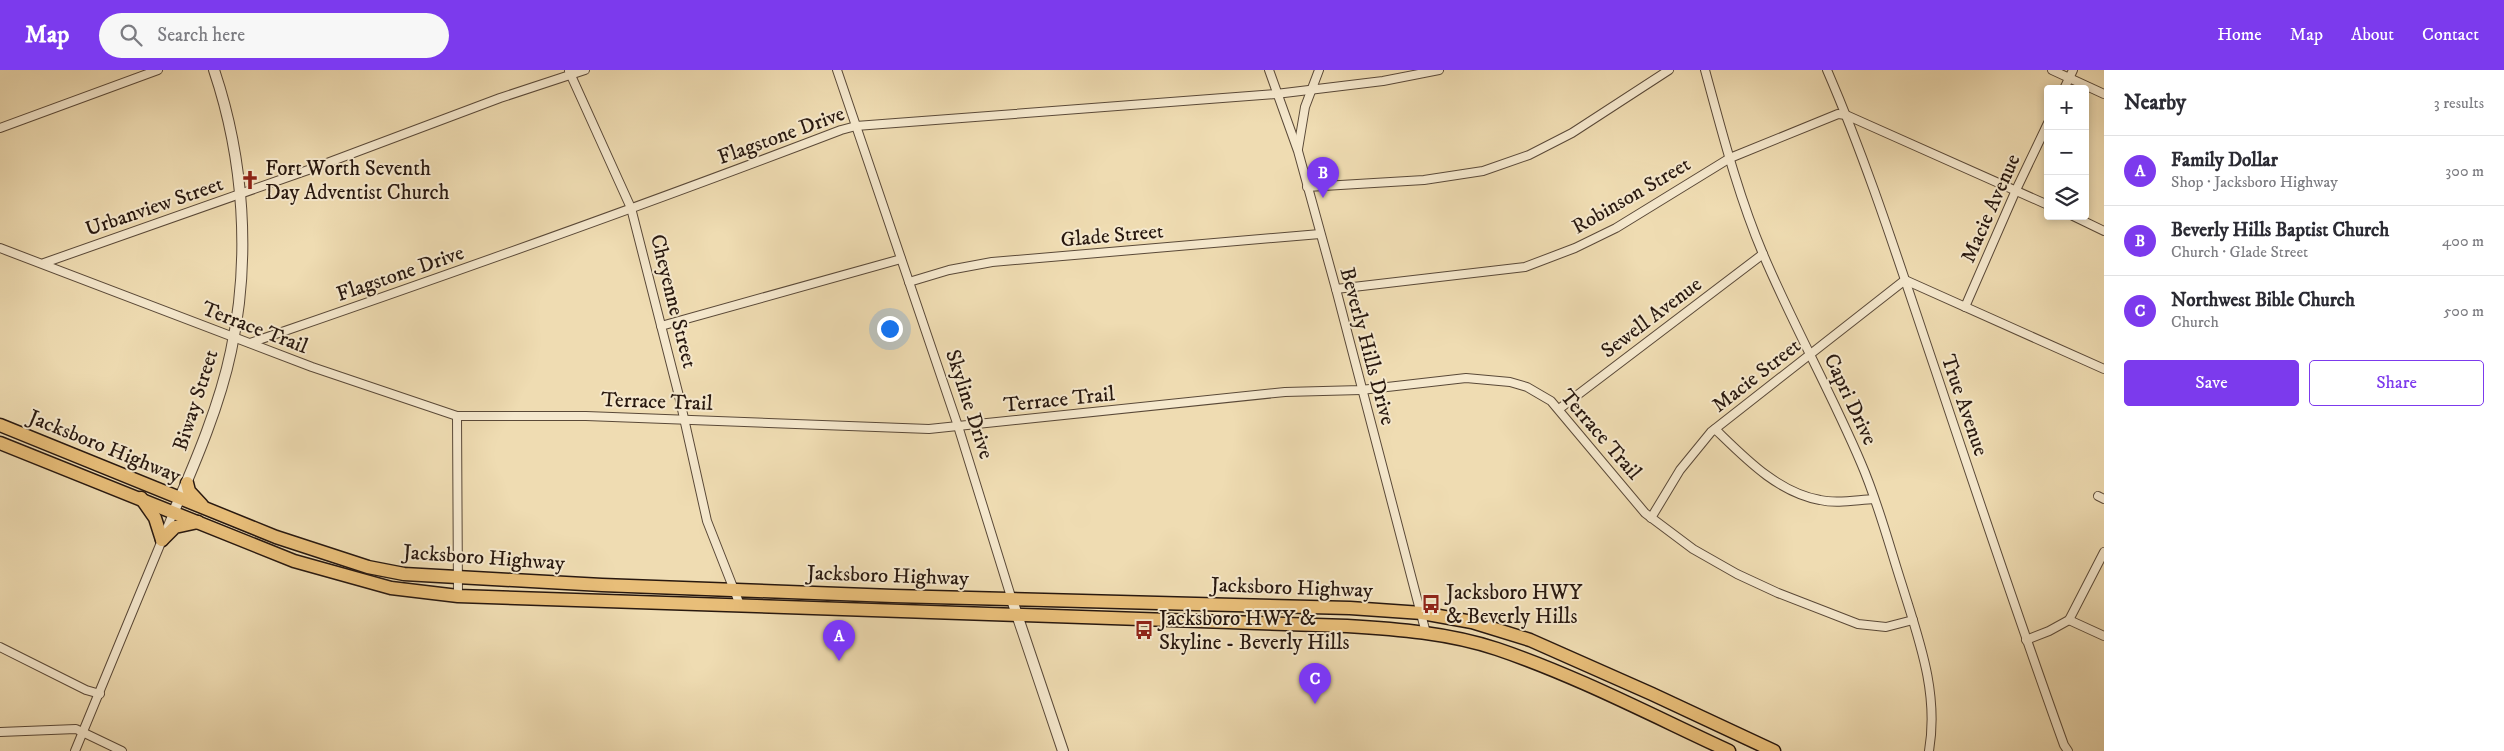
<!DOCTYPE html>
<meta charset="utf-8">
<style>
body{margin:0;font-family:"IM FELL DW Pica",serif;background:#f7f7f7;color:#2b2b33}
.controls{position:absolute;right:15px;top:15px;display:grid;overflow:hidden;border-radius:5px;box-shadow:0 2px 8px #0003}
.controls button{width:45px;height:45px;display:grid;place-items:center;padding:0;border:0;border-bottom:1px solid #e1e1e2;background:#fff;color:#2b2b33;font:25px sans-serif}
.you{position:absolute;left:889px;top:258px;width:18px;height:18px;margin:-12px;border:4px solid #fff;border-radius:50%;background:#1a73e8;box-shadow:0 0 0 8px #1a73e833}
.badge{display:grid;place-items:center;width:32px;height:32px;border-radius:50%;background:#7c3aed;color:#fff;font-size:16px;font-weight:700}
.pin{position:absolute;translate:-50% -41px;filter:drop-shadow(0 1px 2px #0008)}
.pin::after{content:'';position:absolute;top:26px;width:18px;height:15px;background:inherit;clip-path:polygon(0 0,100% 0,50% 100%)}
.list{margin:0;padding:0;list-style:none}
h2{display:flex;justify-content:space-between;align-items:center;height:65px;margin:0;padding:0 20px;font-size:21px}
h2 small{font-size:16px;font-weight:400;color:#7c7c81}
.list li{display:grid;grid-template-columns:32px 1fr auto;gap:15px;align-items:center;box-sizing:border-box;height:70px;padding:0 20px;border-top:1px solid #e1e1e2}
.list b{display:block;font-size:19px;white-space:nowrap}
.list p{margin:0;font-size:16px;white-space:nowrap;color:#7c7c81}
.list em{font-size:16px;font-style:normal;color:#7c7c81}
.actions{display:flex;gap:10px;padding:15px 20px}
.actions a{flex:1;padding:11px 0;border:1px solid #7c3aed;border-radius:5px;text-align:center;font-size:18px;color:#7c3aed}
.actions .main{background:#7c3aed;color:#fff}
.icon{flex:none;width:28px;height:28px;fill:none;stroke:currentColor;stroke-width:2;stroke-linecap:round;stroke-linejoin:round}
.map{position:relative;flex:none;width:2104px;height:681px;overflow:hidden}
header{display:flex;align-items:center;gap:30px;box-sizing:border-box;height:70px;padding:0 25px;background:#7c3aed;color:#fff}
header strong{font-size:24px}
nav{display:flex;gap:28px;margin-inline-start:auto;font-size:18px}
.search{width:350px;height:45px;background:#f7f7f7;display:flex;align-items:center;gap:12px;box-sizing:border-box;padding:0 18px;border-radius:28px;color:#7c7c81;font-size:19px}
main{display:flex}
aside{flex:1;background:#fff}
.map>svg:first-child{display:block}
</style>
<header>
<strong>Map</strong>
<div class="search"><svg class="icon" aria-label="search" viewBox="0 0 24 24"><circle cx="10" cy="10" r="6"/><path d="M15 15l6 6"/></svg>Search here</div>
<nav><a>Home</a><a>Map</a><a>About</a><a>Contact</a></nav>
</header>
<main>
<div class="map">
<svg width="2104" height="681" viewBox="0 0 2104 681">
<rect width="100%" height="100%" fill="#efdcb2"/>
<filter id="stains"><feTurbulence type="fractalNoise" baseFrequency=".004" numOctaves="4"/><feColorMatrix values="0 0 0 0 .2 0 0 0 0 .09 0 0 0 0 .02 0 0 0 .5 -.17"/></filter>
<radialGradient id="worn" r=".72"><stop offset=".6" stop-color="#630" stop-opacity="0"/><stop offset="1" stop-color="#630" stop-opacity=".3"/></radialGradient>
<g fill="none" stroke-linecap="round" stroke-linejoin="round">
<g stroke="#5a4938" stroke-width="10">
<g id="minor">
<polyline points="837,0 958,356 1012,530"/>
<polyline points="1269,0 1298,81 1336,219 1426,563"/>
<path d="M 1705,0 C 1722,62 1738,125 1763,184 C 1793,255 1831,322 1861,393 C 1878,432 1889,475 1902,515 C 1919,570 1939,623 1929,681"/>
<path d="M 1827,0 C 1869,97 1901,199 1935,299 C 1977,425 2019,550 2064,675 L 2068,681"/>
<polyline points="2052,0 2104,24"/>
<polyline points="569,1 631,138 679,326 707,451 740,535"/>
<polyline points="2064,19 2073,0"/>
<polyline points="0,58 158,0"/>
<polyline points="1298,79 1305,37 1319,0"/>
<polyline points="1307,117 1424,110 1483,101 1529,85 1572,63 1669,0"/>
<polyline points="2073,146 2104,161"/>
<polyline points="0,178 312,297 457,346 586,346 929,359 1285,322 1361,320 1466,308 1510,312 1527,317 1551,331 1645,443 1693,479 1737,504 1778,523 1858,554 1886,557 1913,550"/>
<polyline points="44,193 311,99 500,28 585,0"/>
<polyline points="909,212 949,200 992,192 1320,164"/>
<polyline points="1336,219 1525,197 1575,178 1616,158 1730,88 1838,44 1846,45 2048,135"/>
<polyline points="1965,237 2016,120 2048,53"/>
<polyline points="661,256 901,189"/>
<path d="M 250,273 C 448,205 645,135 841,60 L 856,56 L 1276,24 L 1383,11 L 1439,0"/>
<polyline points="1559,339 1763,184"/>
<polyline points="457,346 458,526"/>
<path d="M 1715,359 C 1745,388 1777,422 1820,430 C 1837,434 1856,430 1874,429"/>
<polyline points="2098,426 2104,429"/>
<polyline points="1651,448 1680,400 1711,362 1905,210 2104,299"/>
<polyline points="2069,550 2104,566"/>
<polyline points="2026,570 2049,561 2069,550 2104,482"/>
<polyline points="0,577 86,620 100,624"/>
<polyline points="0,662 76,659 122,681"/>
<polyline points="75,681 174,441"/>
</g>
</g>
<g stroke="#5a4938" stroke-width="12">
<g id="tertiary">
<path d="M 174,441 C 196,391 220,334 231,281 C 251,189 244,89 214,0"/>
<polyline points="1012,530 1063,681"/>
</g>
</g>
<g stroke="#28180f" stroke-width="15">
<g id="primary">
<polyline points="0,355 276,467 368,497 404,504 602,515 893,526 1350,538 1422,543 1472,552 1530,570 1652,624 1774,681"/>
<path d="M 0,373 L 294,491 L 391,518 L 458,526 L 1347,556 C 1397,559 1449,563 1497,579 C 1577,606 1653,646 1729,681"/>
<polyline points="187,413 189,421 202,435"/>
<polyline points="141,428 155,448 162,470"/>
<polyline points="162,470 175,457 198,452"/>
</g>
</g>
<use href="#minor" stroke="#f5e8cd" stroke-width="8"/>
<use href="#tertiary" stroke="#f5e8cd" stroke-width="10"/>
<use href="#primary" stroke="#e8be79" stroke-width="12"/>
</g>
<defs>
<g id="church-bare" transform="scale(1.5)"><path d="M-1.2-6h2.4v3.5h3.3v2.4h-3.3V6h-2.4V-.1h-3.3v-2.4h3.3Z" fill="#8f2418" stroke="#f5e8cd" stroke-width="2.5" paint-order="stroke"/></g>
<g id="bus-bare" transform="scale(1.5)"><path d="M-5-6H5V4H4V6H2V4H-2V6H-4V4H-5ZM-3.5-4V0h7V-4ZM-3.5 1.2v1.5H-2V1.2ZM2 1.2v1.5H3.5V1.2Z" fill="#8f2418" stroke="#f5e8cd" stroke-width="2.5" paint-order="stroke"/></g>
</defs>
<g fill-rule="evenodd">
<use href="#church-bare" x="250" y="110"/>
<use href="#bus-bare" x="1431" y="534"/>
<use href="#bus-bare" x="1144" y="560"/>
</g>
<g text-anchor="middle" stroke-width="4" stroke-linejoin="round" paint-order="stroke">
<g font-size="21" fill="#28180f" stroke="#f5e8cd">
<text transform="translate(781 65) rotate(-20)" y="7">Flagstone Drive</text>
<text transform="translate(1631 125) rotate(-30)" y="7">Robinson Street</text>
<text transform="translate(154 136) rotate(-19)" y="7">Urbanview Street</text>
<text transform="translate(1990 138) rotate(-66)" y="7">Macie Avenue</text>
<text transform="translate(1112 165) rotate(-5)" y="7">Glade Street</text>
<text transform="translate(400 203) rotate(-19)" y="7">Flagstone Drive</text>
<text transform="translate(674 231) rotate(76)" y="7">Cheyenne Street</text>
<text transform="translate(1651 247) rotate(-37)" y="7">Sewell Avenue</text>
<text transform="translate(255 257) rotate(21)" y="7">Terrace Trail</text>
<text transform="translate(1368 276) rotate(75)" y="7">Beverly Hills Drive</text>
<text transform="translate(1756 305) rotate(-38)" y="7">Macie Street</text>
<text transform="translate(1059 329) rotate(-6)" y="7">Terrace Trail</text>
<text transform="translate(1851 329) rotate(65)" y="7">Capri Drive</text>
<text transform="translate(195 330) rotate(-72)" y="7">Biway Street</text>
<text transform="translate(657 331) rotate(2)" y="7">Terrace Trail</text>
<text transform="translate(970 334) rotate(72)" y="7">Skyline Drive</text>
<text transform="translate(1965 335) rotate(71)" y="7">True Avenue</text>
<text transform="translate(1601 364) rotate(49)" y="7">Terrace Trail</text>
<text transform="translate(105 376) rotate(22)" y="7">Jacksboro Highway</text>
<text transform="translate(484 487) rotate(4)" y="7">Jacksboro Highway</text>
<text transform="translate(888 505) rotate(2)" y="7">Jacksboro Highway</text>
<text transform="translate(1292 517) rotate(2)" y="7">Jacksboro Highway</text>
</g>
<g font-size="21" fill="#28180f" stroke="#f5e8cd" text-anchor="start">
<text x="265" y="105">Fort Worth Seventh<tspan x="265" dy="24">Day Adventist Church</tspan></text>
<text x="1446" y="529">Jacksboro HWY<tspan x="1446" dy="24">&amp; Beverly Hills</tspan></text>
<text x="1159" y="555">Jacksboro HWY &amp;<tspan x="1159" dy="24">Skyline - Beverly Hills</tspan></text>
</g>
</g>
<rect width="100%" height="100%" filter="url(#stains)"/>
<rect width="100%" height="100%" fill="url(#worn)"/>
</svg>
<div class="controls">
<button>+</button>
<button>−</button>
<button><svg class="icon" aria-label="layers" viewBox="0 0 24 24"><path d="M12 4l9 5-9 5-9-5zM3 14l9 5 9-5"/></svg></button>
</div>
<div class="you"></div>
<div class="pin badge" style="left:839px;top:591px">A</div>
<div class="pin badge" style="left:1323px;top:128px">B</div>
<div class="pin badge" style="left:1315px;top:634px">C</div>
</div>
<aside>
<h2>Nearby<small>3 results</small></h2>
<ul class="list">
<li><span class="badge">A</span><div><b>Family Dollar</b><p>Shop · Jacksboro Highway</p></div><em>300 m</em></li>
<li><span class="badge">B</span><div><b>Beverly Hills Baptist Church</b><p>Church · Glade Street</p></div><em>400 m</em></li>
<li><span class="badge">C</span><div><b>Northwest Bible Church</b><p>Church</p></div><em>500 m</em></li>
</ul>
<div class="actions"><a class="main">Save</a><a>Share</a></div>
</aside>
</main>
